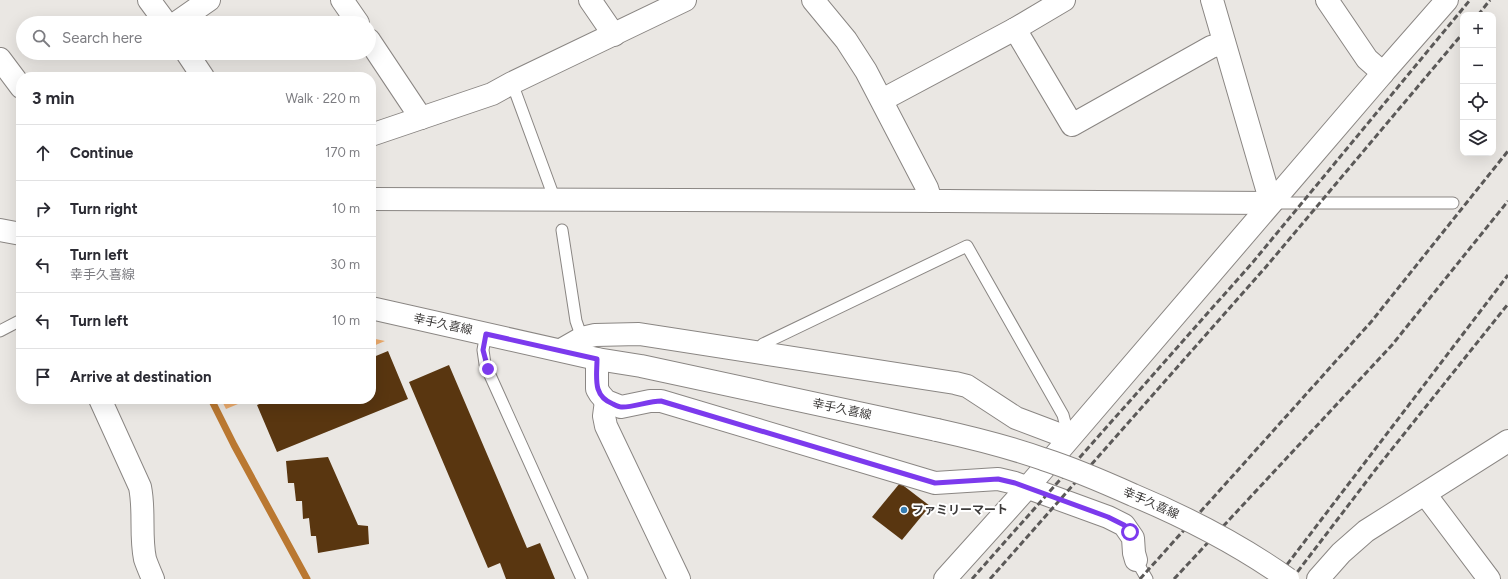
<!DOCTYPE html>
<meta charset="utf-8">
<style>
body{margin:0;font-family:Figtree,"Noto Sans JP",sans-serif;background:#f2f2f3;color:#2b2b33}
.controls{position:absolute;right:12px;top:12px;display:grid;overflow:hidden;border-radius:8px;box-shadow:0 4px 16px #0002}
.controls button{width:36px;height:36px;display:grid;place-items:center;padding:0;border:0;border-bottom:1px solid #e1e1e2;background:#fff;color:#2b2b33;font:20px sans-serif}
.stop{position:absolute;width:12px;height:12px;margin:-9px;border:3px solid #7c3aed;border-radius:50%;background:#fff}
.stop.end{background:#7c3aed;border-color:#fff;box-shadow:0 1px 4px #0008}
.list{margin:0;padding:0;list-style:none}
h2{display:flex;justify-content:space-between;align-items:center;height:52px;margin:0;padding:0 16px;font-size:17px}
h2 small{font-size:13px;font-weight:400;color:#7c7c81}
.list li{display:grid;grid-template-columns:26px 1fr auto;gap:12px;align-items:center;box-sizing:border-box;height:56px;padding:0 16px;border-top:1px solid #e1e1e2}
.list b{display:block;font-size:15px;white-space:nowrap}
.list p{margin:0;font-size:13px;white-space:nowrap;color:#7c7c81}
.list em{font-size:13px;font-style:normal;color:#7c7c81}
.icon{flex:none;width:22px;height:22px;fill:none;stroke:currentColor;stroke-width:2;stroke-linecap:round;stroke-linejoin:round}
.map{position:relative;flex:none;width:1508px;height:579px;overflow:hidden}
.search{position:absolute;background:#fff;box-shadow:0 4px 16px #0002;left:16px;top:16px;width:360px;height:44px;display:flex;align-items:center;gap:10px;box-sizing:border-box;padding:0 14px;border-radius:22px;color:#7c7c81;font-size:15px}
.panel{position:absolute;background:#fff;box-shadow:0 4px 16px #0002;left:16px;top:72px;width:360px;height:332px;border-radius:16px}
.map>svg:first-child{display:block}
</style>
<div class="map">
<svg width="1508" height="579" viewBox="0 0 1508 579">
<rect width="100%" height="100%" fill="#eae7e3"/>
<g fill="#ecab6c">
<polygon points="371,338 385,341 371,347"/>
<polygon points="221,399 250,399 226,409"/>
</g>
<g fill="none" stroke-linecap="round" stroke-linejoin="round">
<polyline stroke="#ba7831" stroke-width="7" points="211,399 234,445 307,579"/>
</g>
<g fill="#593610">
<polygon points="388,351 408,399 277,452 257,405 271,399 371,399 371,358"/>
<polygon points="449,365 527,548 540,543 555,579 506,579 500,563 488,568 409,382"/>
<polygon points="328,457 358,525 368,526 369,544 318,553 316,536 311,536 309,518 303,519 302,501 296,501 294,483 288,483 286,461"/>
<polygon points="900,483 930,506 902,540 872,517"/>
</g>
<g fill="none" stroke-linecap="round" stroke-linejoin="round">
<g stroke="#8a8683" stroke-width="13">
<g id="service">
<polyline points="512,83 555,200"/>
<polyline points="1272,203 1453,203"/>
<polyline points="562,230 576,321 582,338"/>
<polyline points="0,331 21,320"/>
<polyline points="486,333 483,350 485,364 582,579"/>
<polyline points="756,353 763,344 967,246 1063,415 1069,438"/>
<polyline points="1136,560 1147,579"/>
</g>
</g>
<g stroke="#8a8683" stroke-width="24">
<g id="minor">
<polyline points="149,0 166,23"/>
<polyline points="342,0 358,23"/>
<polyline points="590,0 614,35"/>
<polyline points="813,0 846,40 866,71 927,188 931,201"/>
<polyline points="1212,0 1271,203"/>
<polyline points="1327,0 1367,59 1383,73"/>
<polyline points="176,23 209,0"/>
<polyline points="1015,29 1072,125 1211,47 1224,43"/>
<polyline points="369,40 421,118"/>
<polyline points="187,53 203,77"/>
<polyline points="882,100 1015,29 1064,0"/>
<polyline points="371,135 492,94 512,83 685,0"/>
<polyline points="371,199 946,201 1271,203"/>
<polyline points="561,350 582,338 595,335 639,334 955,383 967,386 1016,418 1069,438"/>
<polyline points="597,359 597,389 600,394 606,401 621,407 650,401 661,401 935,483 998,479 1015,483 1108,517 1124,525 1133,538 1134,553 1136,560"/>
<path d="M 100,399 L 140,487 C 145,511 140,535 145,559 C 147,565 150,572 153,579"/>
<polyline points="606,401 604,416 606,426 679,579"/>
<polyline points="1425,494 1489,579"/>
<polyline points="945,579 1027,488 1383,73 1382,74 1447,0"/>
<polyline points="1318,579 1341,553 1366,531 1508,441"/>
</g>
</g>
<g stroke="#8a8683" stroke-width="24">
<polyline id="tertiary" points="0,59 21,87"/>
</g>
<g stroke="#8a8683" stroke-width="24">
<g id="secondary">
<polyline points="0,230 21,234"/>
<polyline points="371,308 597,359 641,366 937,430"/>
</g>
</g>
<use href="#service" stroke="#fff" stroke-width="11"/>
<use href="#minor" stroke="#fff" stroke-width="22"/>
<use href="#tertiary" stroke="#fff" stroke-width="22"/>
<use href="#secondary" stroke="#fff" stroke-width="22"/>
<g stroke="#5b5958" stroke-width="3" stroke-dasharray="6 3" stroke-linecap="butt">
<polyline points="1478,15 1490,0"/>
<polyline points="972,579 1253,262 1470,0"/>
<polyline points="990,579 1265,268 1463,33"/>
<polyline points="1140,579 1371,322 1508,151"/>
<polyline points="1174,579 1392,345 1508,201"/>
<polyline points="1276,579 1508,275"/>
<polyline points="1292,579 1376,469 1508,304"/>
</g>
<g stroke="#8a8683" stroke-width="24" stroke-linecap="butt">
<path id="secondary-bridge" d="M 937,430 C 973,438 1009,447 1043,459 C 1074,469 1104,482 1133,495 C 1188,518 1240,545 1288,579"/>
</g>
<use href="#secondary-bridge" stroke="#fff" stroke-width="22"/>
</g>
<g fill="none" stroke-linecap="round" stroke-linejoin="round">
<path stroke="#7c3aed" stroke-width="5" d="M 488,369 L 483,350 L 486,334 L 597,359 C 597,377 592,396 613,404 C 615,405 619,407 621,407 C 631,408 649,401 661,401 L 935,483 L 998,479 L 1015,483 L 1108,517 L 1124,525 L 1130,532"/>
</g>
<circle fill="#367db1" stroke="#fff" stroke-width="1.5" cx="904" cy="510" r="4"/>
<g text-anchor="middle" stroke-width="4" stroke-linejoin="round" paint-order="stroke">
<g font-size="12" fill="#3d3b3a" stroke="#fff">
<text transform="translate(443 324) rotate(12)" y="4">幸手久喜線</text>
<text transform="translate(842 409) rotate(12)" y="4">幸手久喜線</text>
<text transform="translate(1151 503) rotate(24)" y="4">幸手久喜線</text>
</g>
<g font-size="12" font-weight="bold" fill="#3d3b3a" stroke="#fff" text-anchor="start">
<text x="912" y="514">ファミリーマート</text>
</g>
</g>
</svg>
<div class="controls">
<button>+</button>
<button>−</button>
<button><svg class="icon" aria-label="locate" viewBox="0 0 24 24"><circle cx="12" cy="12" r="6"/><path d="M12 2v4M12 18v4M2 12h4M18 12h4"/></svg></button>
<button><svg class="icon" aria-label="layers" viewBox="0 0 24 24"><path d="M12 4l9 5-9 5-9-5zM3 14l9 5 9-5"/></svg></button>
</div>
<div class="stop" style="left:1130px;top:532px"></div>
<div class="stop end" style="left:488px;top:369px"></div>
<div class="search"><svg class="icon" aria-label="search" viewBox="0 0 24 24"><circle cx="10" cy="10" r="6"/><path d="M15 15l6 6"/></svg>Search here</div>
<section class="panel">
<h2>3 min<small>Walk · 220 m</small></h2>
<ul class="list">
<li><svg class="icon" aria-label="ahead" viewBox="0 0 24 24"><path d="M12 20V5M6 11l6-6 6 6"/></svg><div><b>Continue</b></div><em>170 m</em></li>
<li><svg class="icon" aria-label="right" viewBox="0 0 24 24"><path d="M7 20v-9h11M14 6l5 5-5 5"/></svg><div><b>Turn right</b></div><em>10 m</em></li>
<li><svg class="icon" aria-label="left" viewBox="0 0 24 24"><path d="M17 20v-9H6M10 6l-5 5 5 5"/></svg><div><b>Turn left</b><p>幸手久喜線</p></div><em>30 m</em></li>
<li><svg class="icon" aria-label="left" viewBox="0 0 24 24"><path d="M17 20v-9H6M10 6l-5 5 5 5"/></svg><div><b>Turn left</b></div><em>10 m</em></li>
<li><svg class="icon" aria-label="arrive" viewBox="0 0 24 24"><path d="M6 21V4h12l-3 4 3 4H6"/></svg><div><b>Arrive at destination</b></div></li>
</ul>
</section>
</div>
